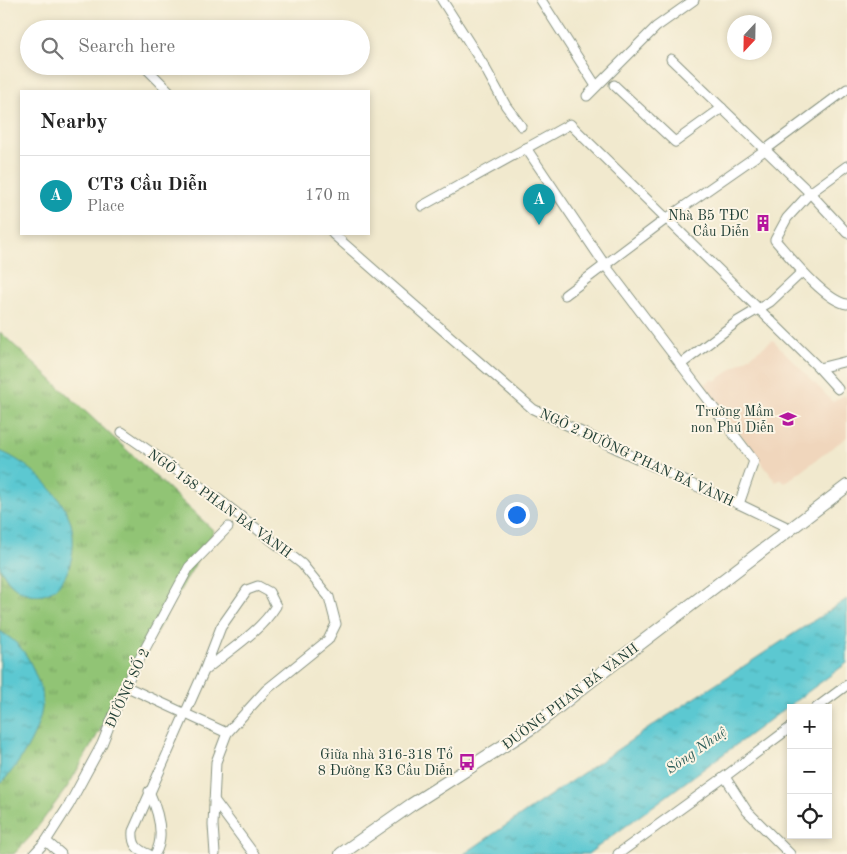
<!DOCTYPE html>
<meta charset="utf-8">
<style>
body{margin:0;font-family:"Old Standard TT",serif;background:#f2f2f2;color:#222}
.controls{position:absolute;right:15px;bottom:15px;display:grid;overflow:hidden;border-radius:0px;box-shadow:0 2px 8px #0003}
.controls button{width:45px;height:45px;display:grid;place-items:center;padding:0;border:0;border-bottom:1px solid #e0e0e0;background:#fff;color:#222;font:25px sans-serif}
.compass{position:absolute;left:727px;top:15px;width:45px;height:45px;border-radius:50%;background:#fff;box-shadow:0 2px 8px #0003;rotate:202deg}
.you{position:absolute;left:516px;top:514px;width:18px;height:18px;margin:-12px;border:4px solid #fff;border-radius:50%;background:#1a73e8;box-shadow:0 0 0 8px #1a73e833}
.badge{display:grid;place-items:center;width:32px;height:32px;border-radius:50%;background:#d93025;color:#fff;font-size:16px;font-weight:700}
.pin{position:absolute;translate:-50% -41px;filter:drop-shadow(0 1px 2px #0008)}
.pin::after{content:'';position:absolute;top:26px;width:18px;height:15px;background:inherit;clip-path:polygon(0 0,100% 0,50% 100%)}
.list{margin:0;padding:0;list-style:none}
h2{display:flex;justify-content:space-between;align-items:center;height:65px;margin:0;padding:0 20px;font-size:21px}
h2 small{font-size:16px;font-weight:400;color:#767676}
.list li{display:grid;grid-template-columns:32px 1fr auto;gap:15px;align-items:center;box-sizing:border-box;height:80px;padding:0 20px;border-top:1px solid #e0e0e0}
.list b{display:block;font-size:19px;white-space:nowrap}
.list p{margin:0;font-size:16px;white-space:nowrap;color:#767676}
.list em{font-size:16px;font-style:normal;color:#767676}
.icon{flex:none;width:28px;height:28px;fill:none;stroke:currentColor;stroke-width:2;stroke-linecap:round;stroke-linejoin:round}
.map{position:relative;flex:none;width:847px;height:854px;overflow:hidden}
.search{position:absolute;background:#fff;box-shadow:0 2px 8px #0003;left:20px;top:20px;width:350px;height:55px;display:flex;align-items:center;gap:12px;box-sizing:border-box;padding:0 18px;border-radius:28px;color:#767676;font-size:19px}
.panel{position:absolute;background:#fff;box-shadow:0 2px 8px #0003;left:20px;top:90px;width:350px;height:145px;border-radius:0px}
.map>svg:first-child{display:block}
</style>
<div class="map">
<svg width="847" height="854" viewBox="0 0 847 854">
<defs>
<pattern id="park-tufts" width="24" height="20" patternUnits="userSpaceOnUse" patternTransform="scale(1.25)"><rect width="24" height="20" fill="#91c475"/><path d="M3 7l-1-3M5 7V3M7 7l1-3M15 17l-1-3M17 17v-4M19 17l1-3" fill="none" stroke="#76a061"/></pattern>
<pattern id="water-ripples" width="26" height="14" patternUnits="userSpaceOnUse" patternTransform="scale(1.25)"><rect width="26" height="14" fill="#5bc8d1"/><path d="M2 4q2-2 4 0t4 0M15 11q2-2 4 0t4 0" fill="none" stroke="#4ba4aa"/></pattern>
</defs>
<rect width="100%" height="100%" fill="#fcf5e5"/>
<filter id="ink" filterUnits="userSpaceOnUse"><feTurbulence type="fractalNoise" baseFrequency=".02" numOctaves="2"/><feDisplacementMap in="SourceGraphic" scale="10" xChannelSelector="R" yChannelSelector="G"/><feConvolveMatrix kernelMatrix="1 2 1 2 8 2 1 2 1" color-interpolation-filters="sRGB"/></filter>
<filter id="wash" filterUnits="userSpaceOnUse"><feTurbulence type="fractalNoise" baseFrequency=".0096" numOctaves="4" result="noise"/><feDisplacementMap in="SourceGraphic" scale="20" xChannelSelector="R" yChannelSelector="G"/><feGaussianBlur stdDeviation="1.12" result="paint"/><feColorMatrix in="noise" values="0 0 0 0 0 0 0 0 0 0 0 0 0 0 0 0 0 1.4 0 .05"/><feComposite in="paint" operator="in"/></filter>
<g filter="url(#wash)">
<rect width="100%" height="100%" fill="#f1e9ce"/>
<polygon fill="#f0d6bc" points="773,340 833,402 844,395 847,398 847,437 785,483 782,479 776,482 704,385 712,379 715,381"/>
<polygon fill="url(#park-tufts)" stroke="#588054" points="0,332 214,531 68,786 31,836 14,854 0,854"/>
<g fill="url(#water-ripples)" stroke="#3d8282">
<path d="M 0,451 C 28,463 55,487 68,515 C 81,543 70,602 29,594 C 14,590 6,580 0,567 Z"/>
<polygon points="847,599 847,663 588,854 464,854 658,722"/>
<path d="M 0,631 C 18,642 28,654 35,674 C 37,680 41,686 42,692 C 47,722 20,765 0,784 Z"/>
</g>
</g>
<g filter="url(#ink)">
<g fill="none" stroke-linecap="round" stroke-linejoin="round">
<g stroke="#889381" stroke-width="11">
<g id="street">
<polyline points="442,0 484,66 506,106 521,126"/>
<polyline points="541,0 596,86"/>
<polyline points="671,59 810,193 847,233"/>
<polyline points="144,66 169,91"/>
<polyline points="614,85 675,142 722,108"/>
<polyline points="587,96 656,27 694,0"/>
<polyline points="526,148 605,265 754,461 739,504"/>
<path d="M 847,166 L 810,193 L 787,218 L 775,240 C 790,257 825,301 847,304"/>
<polyline points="422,206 570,124 819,368 838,389"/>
<polyline points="333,234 533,409 689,483 739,504 791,529"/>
<polyline points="565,295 666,219 765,150 847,89"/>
<polyline points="680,365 738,321 770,302 802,272"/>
<polyline points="819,368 847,361"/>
<polyline points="122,432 221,501 302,564 329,597 336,624 328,640 266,690 227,733 216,762 213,825 215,854"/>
<polyline points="125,686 227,733"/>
<polyline points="816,708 847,685"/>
<polyline points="725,777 747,811 790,854"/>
<path d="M 149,791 C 157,809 166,836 155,854"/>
<polyline points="214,800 254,854"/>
<polyline points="46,841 61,854"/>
<polyline points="34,854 46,841 69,805 102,744 125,686 189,567 228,527"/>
<path d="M 148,854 C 136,849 132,844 133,831 L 204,671 L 221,627 L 247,590 L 258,586 L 269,592 L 276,606 C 259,633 228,651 204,671"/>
<polyline points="618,854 719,781 791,727"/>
</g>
</g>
<g stroke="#889381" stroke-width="14">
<polyline id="secondary" points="341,854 411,805 533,727 591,681 847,486"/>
</g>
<use href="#street" stroke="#fff" stroke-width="9"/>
<use href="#secondary" stroke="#fff" stroke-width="12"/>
</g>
</g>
<defs>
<g id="building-bare" transform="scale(1.35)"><path d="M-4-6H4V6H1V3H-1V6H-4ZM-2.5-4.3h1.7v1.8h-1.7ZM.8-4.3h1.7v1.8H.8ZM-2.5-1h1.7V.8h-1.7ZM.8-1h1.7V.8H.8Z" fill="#b5179e" stroke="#fcf5e5" stroke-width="2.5" paint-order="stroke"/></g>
<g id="school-bare" transform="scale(1.35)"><path d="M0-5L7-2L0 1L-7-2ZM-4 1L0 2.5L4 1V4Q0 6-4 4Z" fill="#b5179e" stroke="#fcf5e5" stroke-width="2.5" paint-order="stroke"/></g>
<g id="bus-bare" transform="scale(1.35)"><path d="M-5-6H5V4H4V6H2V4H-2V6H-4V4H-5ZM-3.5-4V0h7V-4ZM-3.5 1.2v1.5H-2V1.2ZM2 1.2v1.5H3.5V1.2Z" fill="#b5179e" stroke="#fcf5e5" stroke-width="2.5" paint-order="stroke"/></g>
</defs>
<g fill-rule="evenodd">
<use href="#building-bare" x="763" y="223"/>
<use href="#school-bare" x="788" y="419"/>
<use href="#bus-bare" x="467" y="762"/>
</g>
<g text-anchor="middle" stroke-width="4" stroke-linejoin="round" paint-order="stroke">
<g font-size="14" fill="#1f3d34" stroke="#fcf5e5" text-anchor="end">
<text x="749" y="220">Nhà B5 TĐC<tspan x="749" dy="16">Cầu Diễn</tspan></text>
<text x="774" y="416">Trường Mầm<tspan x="774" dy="16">non Phú Diễn</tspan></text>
<text x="453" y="759">Giữa nhà 316-318 Tổ<tspan x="453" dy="16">8 Đường K3 Cầu Diễn</tspan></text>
</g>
<g font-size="14" fill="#1f3d34" stroke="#fcf5e5">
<text transform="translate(637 457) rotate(25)" y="5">NGÕ 2 ĐƯỜNG PHAN BÁ VÀNH</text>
<text transform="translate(220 503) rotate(36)" y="5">NGÕ 158 PHAN BÁ VÀNH</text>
<text transform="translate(127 688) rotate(-65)" y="5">ĐƯỜNG SỐ 2</text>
<text transform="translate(570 696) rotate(-37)" y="5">ĐƯỜNG PHAN BÁ VÀNH</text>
</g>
<g font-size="15" font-style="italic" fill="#2e605b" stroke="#fcf5e5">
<text transform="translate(696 750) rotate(-35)" y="5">Sông Nhuệ</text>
</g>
</g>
</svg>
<div class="controls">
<button>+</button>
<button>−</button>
<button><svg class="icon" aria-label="locate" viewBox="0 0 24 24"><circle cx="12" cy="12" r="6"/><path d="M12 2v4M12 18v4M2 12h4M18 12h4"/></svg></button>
</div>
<svg class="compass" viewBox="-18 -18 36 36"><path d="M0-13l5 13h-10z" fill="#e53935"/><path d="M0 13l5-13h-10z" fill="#767676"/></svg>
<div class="you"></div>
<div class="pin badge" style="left:539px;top:225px;background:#0f9aa8">A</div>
<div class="search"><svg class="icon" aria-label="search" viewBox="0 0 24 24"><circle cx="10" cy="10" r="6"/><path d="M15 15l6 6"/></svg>Search here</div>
<section class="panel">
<h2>Nearby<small></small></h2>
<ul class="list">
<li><span class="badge" style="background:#0f9aa8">A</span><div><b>CT3 Cầu Diễn</b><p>Place</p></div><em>170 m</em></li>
</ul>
</section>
</div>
